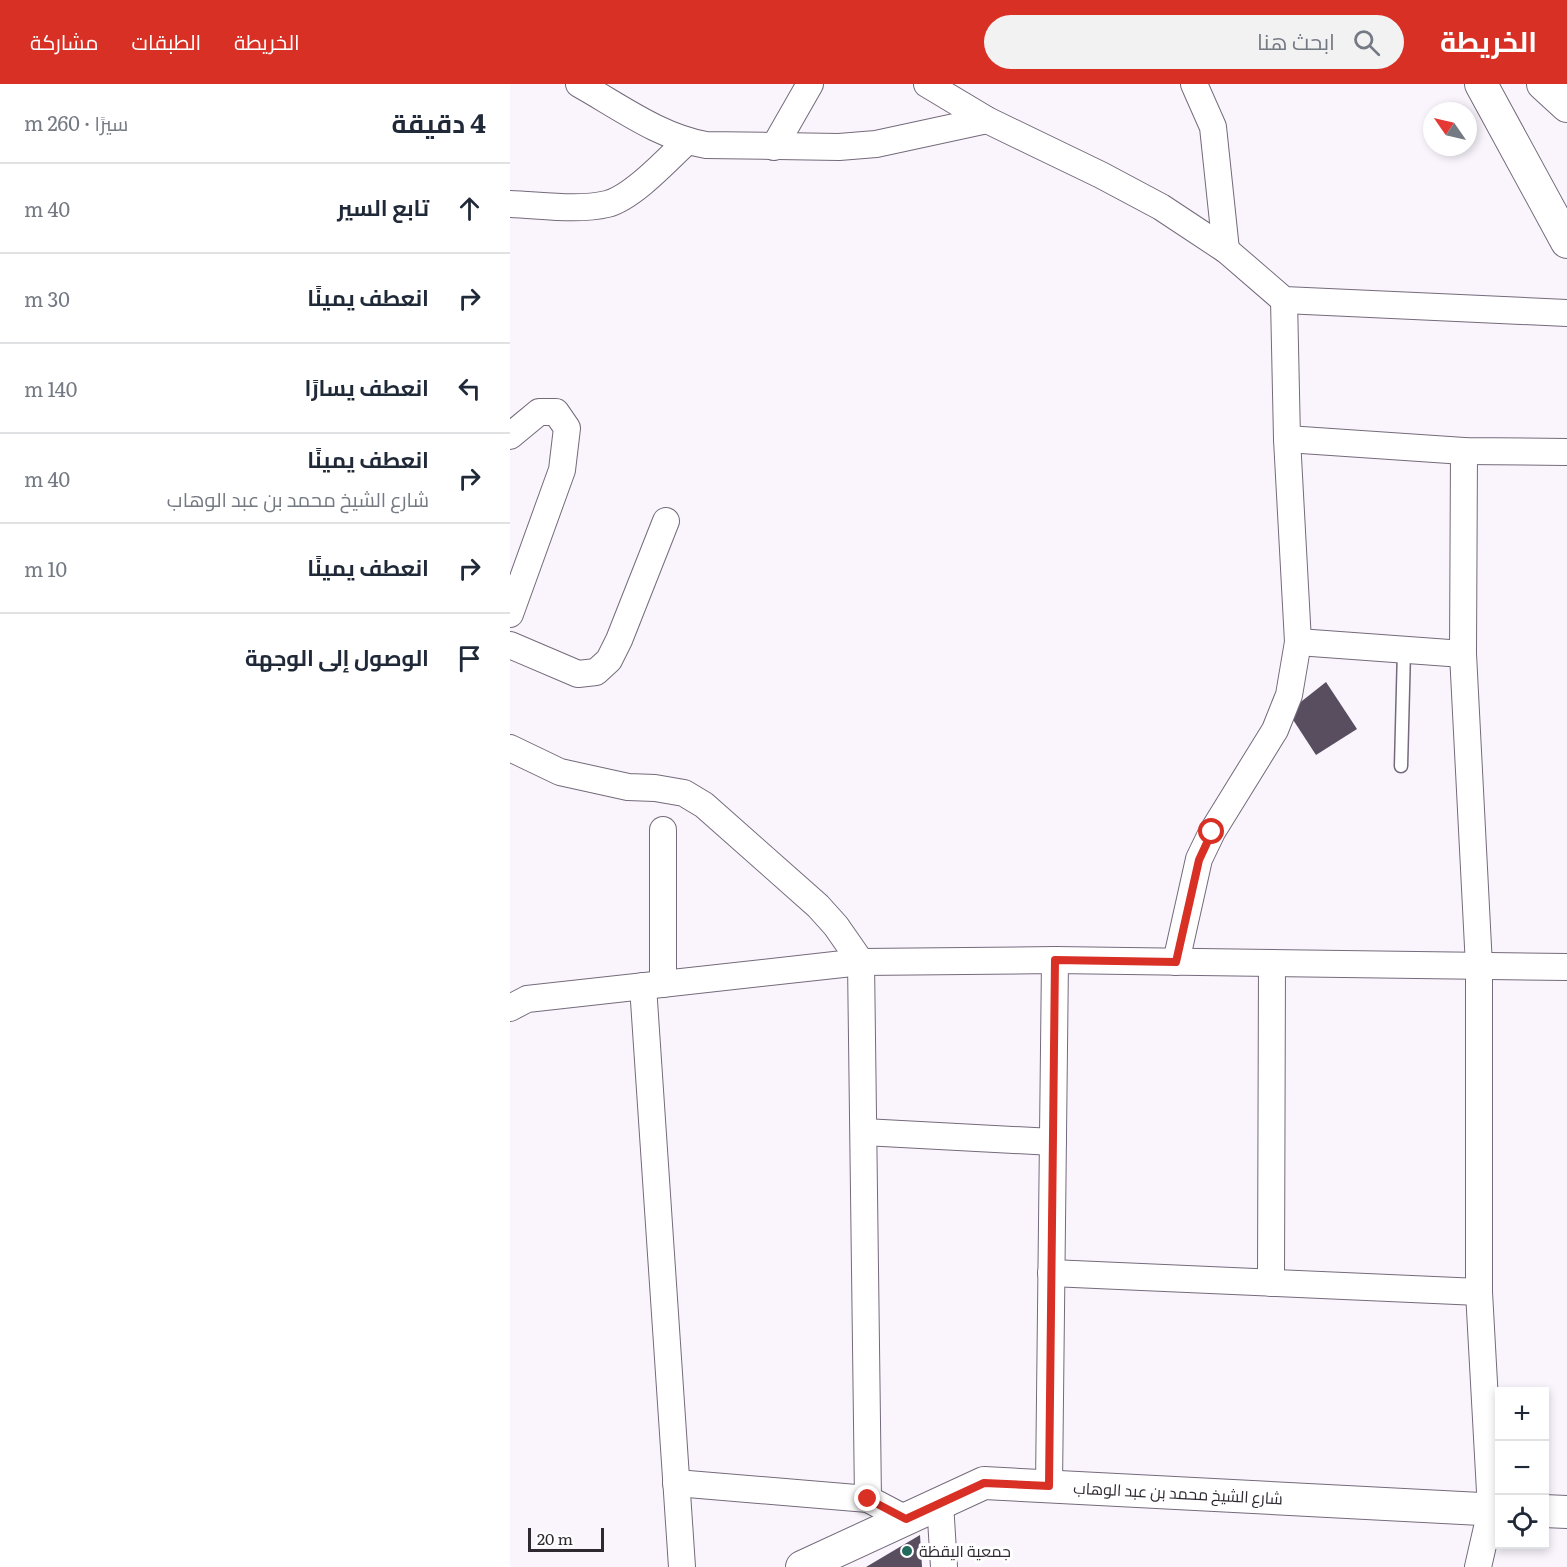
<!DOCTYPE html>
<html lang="ar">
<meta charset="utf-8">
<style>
body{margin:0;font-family:Literata,Cairo,serif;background:#f2f2f3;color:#1f2937;direction:rtl}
.controls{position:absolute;right:18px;bottom:18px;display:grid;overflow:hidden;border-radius:0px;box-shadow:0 3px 9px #0003}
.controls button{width:54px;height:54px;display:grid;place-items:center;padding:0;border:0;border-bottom:2px solid #e0e1e3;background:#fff;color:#1f2937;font:30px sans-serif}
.compass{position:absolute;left:913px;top:18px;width:54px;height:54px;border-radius:50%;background:#fff;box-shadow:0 3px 9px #0003;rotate:304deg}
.scale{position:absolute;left:18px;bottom:15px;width:76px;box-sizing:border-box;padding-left:6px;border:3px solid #2e2931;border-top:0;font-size:16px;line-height:21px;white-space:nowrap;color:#2e2931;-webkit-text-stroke:4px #fff;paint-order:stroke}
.stop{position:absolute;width:18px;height:18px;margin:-14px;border:4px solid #d93025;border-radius:50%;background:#fff}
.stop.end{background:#d93025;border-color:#fff;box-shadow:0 2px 6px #0008}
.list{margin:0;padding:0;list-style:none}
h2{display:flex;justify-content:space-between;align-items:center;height:78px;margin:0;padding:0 24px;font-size:26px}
h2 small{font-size:20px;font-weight:400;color:#747a83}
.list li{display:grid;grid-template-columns:39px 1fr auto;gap:18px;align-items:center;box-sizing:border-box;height:90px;padding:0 24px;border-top:2px solid #e0e1e3}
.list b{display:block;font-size:22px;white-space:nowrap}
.list p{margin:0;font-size:20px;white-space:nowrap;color:#747a83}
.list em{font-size:20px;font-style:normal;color:#747a83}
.icon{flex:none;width:33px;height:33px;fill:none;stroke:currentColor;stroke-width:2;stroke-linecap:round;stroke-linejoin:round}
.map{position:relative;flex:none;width:1057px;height:1483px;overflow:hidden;direction:ltr}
header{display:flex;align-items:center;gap:36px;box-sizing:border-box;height:84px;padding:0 30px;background:#d93025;color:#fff}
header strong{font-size:28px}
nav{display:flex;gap:33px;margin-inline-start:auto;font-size:21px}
.search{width:420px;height:54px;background:#f2f2f3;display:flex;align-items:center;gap:15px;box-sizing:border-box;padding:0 21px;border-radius:33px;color:#747a83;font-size:22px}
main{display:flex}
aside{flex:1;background:#fff}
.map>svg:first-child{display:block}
</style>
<header>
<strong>الخريطة</strong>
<div class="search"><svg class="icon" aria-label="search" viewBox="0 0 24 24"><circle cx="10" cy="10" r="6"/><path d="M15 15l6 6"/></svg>ابحث هنا</div>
<nav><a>الخريطة</a><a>الطبقات</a><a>مشاركة</a></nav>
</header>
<main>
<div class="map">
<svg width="1057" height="1483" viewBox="0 0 1057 1483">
<rect width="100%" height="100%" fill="#faf5fd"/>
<g fill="#594e5f">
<polygon points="816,598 847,645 806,671 778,628"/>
<polygon points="410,1451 412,1483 356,1483"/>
</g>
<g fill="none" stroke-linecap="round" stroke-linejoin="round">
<g stroke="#746a7b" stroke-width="15">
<polyline id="service" points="891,682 894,566"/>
</g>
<g stroke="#746a7b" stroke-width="28">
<g id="minor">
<path d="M 69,0 C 110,23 150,53 196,61 L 329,63 L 366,60 L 477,36"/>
<polyline points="417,0 477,36 591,91 651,123 716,166 774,216 1057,229"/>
<polyline points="684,0 703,43 716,166"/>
<polyline points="264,63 300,0"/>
<path d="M 0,120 C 30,121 68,127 97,120 C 122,114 157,76 176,58"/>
<polyline points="0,352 29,328 46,328 57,344 52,386 0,530"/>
<polyline points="777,355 954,367 1057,368"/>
<polyline points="954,367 953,570 969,882 969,1208 981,1426 968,1483"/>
<polyline points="788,558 953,570"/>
<polyline points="0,561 68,590 86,588 99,576 109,556 156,437"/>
<polyline points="0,664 50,688 118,703 145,704 174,709 194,721 308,822 326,842 351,878 358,1415"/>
<polyline points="153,746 153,900"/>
<polyline points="666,878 689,775 702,748 765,646 779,611 788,558 777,355 774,216"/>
<polyline points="133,902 172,1483"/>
<polyline points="0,924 17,915 351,878 545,876 1057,883"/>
<polyline points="354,1048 543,1058"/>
<polyline points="541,1189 969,1208"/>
<polyline points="761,1199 762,879"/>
<polyline points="166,1399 358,1415 396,1435"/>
<polyline points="539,1402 545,876"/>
<polyline points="430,1419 434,1483"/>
</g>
</g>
<g stroke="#746a7b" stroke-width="34">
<g id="tertiary">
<polyline points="971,0 1057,158"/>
<polyline points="1033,0 1057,22"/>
<polyline points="1034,1427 1057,1428"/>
<polyline points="292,1483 474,1399 990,1426"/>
</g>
</g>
<use href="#service" stroke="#fff" stroke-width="12"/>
<use href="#minor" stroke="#fff" stroke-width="26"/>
<use href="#tertiary" stroke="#fff" stroke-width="32"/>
</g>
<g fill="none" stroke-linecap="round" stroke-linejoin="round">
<polyline stroke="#d93025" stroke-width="8" points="358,1415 396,1435 474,1399 539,1402 545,876 666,878 689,776 702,748"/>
</g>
<circle fill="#236a5f" stroke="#fff" stroke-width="2" cx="397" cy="1467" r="6"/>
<g text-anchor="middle" stroke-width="6" stroke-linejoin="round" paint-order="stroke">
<g font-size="16" fill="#2e2931" stroke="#fff">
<text transform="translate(668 1409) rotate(3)" y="6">شارع الشيخ محمد بن عبد الوهاب</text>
</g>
<g font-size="16" fill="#2e2931" stroke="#fff" text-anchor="start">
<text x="409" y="1473">جمعية اليقظة</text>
</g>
</g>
</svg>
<div class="controls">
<button>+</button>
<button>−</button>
<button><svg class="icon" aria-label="locate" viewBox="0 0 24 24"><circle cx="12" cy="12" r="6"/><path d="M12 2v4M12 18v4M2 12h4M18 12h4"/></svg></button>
</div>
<svg class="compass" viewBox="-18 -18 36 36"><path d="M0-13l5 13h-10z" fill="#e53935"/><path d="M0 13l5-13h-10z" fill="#747a83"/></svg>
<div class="scale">20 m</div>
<div class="stop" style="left:702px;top:748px"></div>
<div class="stop end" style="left:358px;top:1415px"></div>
</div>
<aside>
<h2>4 دقيقة<small>سيرًا · 260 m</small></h2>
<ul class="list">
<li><svg class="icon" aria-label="ahead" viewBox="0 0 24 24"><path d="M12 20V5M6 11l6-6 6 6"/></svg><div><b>تابع السير</b></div><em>40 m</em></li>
<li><svg class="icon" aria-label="right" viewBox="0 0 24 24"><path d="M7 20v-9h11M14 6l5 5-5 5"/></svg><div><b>انعطف يمينًا</b></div><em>30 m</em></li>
<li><svg class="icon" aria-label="left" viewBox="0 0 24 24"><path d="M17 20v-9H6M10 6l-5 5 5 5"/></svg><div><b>انعطف يسارًا</b></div><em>140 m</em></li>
<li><svg class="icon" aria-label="right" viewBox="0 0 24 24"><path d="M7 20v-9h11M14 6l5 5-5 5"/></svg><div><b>انعطف يمينًا</b><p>شارع الشيخ محمد بن عبد الوهاب</p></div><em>40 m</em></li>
<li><svg class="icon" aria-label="right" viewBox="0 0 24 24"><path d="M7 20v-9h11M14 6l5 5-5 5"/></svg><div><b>انعطف يمينًا</b></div><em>10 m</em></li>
<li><svg class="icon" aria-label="arrive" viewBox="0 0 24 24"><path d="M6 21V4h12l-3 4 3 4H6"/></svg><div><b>الوصول إلى الوجهة</b></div></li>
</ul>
</aside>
</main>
